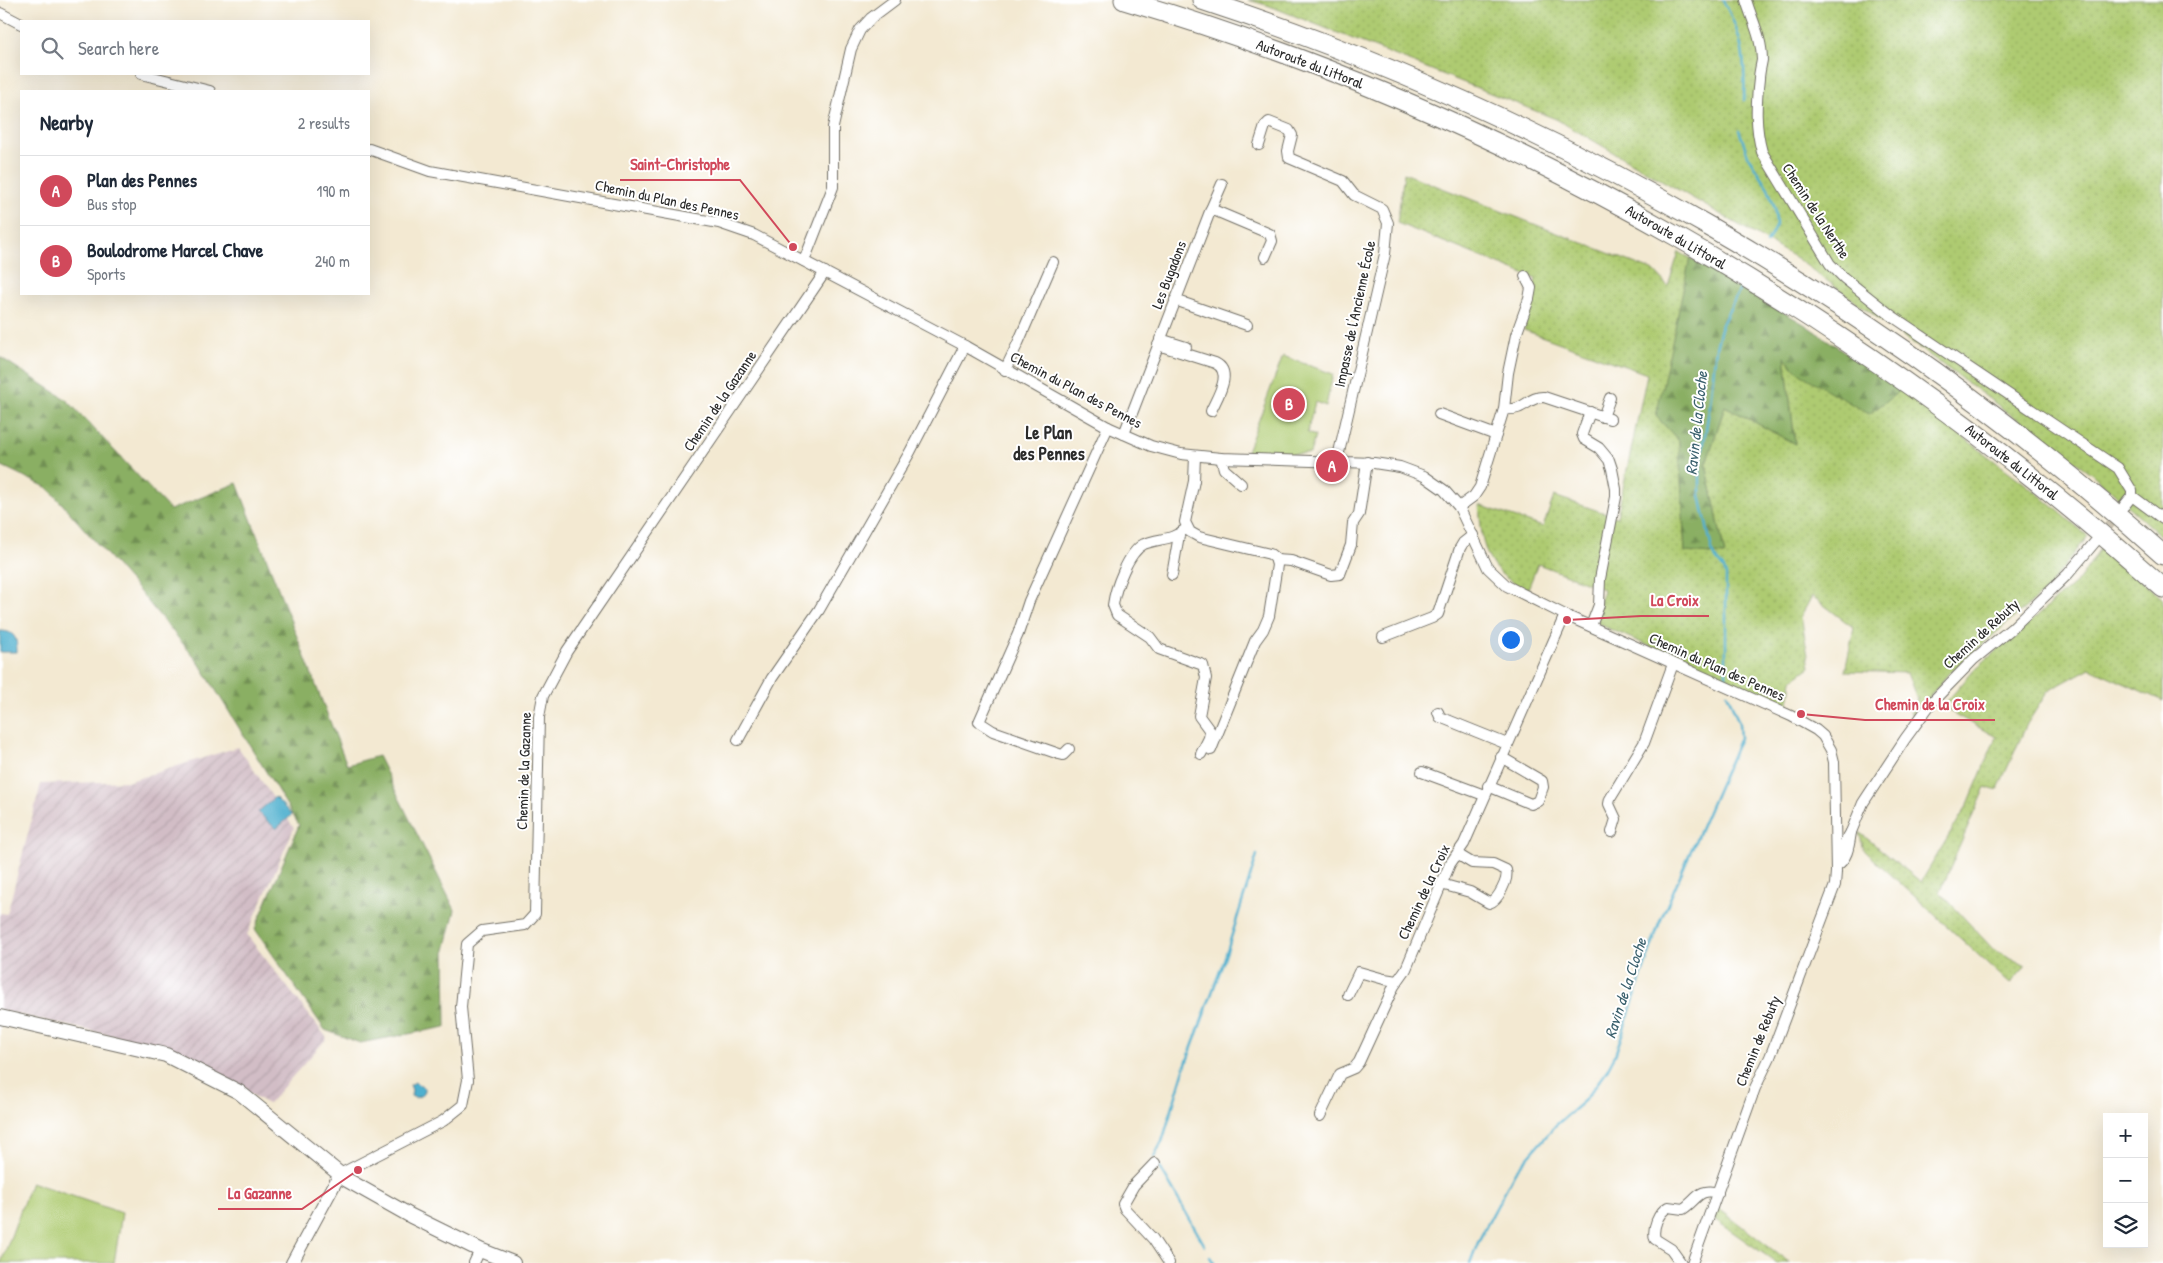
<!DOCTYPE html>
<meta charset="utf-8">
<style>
body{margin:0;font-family:"Patrick Hand",sans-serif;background:#f2f2f3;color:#1f2937}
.controls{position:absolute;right:15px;bottom:15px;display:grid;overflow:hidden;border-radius:0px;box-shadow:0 5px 20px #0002}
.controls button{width:45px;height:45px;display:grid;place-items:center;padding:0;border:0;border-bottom:1px solid #e0e1e3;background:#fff;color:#1f2937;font:25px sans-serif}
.you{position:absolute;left:1510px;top:639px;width:18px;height:18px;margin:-12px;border:4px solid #fff;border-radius:50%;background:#1a73e8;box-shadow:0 0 0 8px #1a73e833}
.badge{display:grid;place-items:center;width:32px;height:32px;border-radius:50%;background:#d1495b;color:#fff;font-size:16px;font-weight:700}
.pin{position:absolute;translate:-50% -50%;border:2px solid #fff;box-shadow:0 1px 5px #0006}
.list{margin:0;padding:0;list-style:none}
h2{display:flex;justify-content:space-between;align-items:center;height:65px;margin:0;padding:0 20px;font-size:21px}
h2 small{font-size:16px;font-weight:400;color:#747a83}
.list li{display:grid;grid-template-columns:32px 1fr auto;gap:15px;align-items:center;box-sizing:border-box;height:70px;padding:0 20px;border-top:1px solid #e0e1e3}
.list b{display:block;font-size:19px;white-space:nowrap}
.list p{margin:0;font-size:16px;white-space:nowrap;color:#747a83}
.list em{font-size:16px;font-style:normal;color:#747a83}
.icon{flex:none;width:28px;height:28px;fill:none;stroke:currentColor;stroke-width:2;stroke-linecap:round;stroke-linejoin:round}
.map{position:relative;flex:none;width:2163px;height:1263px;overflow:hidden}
.search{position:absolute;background:#fff;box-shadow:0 5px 20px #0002;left:20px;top:20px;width:350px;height:55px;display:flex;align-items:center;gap:12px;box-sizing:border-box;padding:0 18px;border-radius:0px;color:#747a83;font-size:19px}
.panel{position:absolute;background:#fff;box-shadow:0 5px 20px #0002;left:20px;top:90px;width:350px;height:205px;border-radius:0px}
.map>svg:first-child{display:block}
</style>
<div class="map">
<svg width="2163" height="1263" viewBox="0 0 2163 1263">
<defs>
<pattern id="industrial-furrows" width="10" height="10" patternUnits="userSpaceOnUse" patternTransform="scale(1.25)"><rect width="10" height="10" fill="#d2bdc6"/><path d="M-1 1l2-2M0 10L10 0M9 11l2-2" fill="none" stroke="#b4a3aa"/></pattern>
<pattern id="grass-dots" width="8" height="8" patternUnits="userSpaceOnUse" patternTransform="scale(1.25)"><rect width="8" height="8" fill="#aecb71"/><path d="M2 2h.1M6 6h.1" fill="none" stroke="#96ae62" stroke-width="1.8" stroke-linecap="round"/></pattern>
<pattern id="forest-firs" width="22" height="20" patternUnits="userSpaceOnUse" patternTransform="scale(1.25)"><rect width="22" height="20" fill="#8aaf63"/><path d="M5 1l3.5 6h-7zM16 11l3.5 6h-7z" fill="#718f52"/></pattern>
</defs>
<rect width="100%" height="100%" fill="#fff"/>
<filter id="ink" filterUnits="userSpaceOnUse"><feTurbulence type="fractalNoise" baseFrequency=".02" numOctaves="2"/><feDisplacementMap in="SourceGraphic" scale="10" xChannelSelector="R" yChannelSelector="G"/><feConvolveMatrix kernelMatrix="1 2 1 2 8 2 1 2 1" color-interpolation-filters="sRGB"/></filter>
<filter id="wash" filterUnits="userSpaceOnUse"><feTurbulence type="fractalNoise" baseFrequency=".0096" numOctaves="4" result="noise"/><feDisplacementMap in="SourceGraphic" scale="20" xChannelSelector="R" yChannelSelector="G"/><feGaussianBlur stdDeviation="1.12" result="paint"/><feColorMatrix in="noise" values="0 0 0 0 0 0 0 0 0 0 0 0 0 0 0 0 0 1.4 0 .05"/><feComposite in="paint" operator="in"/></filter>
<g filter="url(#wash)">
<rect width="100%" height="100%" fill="#f3e9d2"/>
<polygon fill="url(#industrial-furrows)" points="238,747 294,828 247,935 327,1038 268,1104 174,1050 0,1010 0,913 7,914 41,784 130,781"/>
<g fill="url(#grass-dots)" stroke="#6c7b4e">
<polygon points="1248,0 2163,0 2163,538 2092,474 1796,258 1556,119 1267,5"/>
<path d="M 1404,173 L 1654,271 L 1668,286 L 1679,252 L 1690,258 L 1657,416 L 1679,441 L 1685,552 L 1725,555 L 1706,464 L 1725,406 L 1795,444 L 1785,356 L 1901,390 L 2037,493 L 2088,536 L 2046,590 L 1948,674 L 1914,716 L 1910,713 L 1917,699 L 1907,673 L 1845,671 L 1854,628 L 1812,596 L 1801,616 L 1810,667 L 1792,680 L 1790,698 L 1787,706 L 1596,623 L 1603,589 L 1538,564 L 1527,591 C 1516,584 1500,576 1493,565 C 1481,548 1481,525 1479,505 L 1543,527 L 1554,496 L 1617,517 L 1647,374 L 1524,330 L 1536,279 L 1397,223 Z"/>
<polygon points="2101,547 2163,599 2163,701 2090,668 2048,691 2027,724 1997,791 1985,787 1940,892 1993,949 2026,966 2010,984 1864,850 1859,832 1921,882 1968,804 1996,737 1942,707 1975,669 2080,579"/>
<polygon points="1718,1208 1790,1263 1777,1263 1714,1219"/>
</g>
<g fill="url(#forest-firs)" stroke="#5a6d47">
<polygon points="1690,258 1804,324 1901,390 1869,414 1800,374 1785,357 1795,444 1725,406 1706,464 1725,555 1685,552 1679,441 1656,416"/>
<polygon points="0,357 67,400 170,510 237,483 347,765 378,756 455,910 445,950 446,1027 360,1043 325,1030 255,929 299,825 199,663 139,591 48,488 0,465"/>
</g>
<g fill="#aecb71" stroke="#6c7b4e">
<polygon points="1283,356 1333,374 1326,406 1315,402 1307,433 1315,436 1310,454 1254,453 1247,451"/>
<polygon points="31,1182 122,1213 114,1263 1,1263"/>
</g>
<g fill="#50b0cf" stroke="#3e6e7d">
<path d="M 0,631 C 15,631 17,638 17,652 L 0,652 Z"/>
<polygon points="275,797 292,815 276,829 258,812"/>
<polygon points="415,1082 424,1088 425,1091 423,1095 415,1098 411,1096 412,1090 410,1085"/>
</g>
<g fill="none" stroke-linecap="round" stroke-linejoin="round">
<g stroke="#50b0cf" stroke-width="2.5">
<path d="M 1723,0 C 1743,37 1746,59 1744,100"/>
<polyline points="1739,130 1749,158 1768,188 1775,209 1776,225 1767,243"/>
<polyline points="1726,680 1726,575 1724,569 1716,559 1712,550 1700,495 1700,466 1710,404 1716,348 1722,324 1740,289"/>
<polyline points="1154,1157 1162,1142 1184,1069 1224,960 1257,855"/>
<polyline points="1158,1164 1205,1246"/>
<polyline points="1210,1257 1214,1263"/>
<polyline points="1470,1263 1479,1240 1515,1172 1556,1125 1585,1100 1607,1070 1615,1055 1659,924 1740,738 1739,723 1727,693"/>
</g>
</g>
</g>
<g filter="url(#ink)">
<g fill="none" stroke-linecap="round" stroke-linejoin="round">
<polyline stroke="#cbc3b1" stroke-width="10" stroke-dasharray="10 5" stroke-linecap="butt" points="2099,538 2119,512"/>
<g stroke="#716e65" stroke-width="12">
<g id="minor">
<path d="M 1746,0 C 1752,20 1762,38 1762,60 C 1761,66 1759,73 1759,79 C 1756,104 1755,127 1762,152 L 1830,264 L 1844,278 L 1892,316 L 2118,468 L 2132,491 L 2132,496 L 2124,506"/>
<polyline points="0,13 21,24"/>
<polyline points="141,74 210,91"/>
<polyline points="1259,145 1265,126 1269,122 1289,130 1292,135 1288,151 1289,158 1343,181 1354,195 1382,209 1388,223 1385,254 1337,461"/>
<polyline points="369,149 430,171 719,223 754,235 965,346 1108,427 1151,446 1181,454 1221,458 1374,463 1400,467 1424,476 1444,490 1459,507 1488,568 1507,586 1565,615 1791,716 1816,730 1823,736 1831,750 1834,762 1836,872 1835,885 1770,1057 1755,1088 1692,1263"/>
<polyline points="1211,209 1222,184"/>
<polyline points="804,261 833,187 833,127 851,49 860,30 871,18 895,0"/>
<polyline points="1175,300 1247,325"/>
<polyline points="1160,339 1186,347"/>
<path d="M 1158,345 L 1215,363 C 1234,372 1217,397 1211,411"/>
<polyline points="1005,370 1018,343 1053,262"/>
<path d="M 1504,409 C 1525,412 1528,396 1544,397 L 1610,419"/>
<polyline points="1590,412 1582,434 1584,439 1599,448 1609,460 1612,469 1616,489 1616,497 1600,579 1599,605 1591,626"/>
<polyline points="1439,414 1496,435"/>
<polyline points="1603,417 1610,398"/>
<polyline points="1124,434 1211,209 1270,234 1272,241 1265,257"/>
<polyline points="1195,456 1194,481 1185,522 1190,532 1199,537 1270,554 1275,558 1277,565 1269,616 1263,630 1255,641 1211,750"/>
<polyline points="1221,458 1224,469 1241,484"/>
<polyline points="2132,496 2163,519"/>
<polyline points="1459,507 1474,496 1480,487 1504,409 1508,373 1516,335 1529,299 1531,288 1525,276"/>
<path d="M 1187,528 C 1170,542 1161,537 1144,544 C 1128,552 1115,589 1113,605 L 1117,615 L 1150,637 L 1159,649 L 1203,665 L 1206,678 L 1199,716 L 1210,731 L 1209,738 L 1201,754"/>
<polyline points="1276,560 1291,561 1331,575 1340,574 1351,545 1353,523 1359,514 1367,462"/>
<polyline points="1172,575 1179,535"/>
<polyline points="1383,637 1432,618 1438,614 1460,548 1463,543 1473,535"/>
<polyline points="1438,712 1440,717 1507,744"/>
<polyline points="738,740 772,678 819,610 864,532 910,452 965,346"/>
<polyline points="1069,749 1063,755 1059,754 993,731 979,722 1018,634 1029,601 1108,427"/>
<polyline points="1422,772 1484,795"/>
<polyline points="1488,786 1531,804 1538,801 1543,787 1542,781 1501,757"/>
<polyline points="1612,832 1616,819 1609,804 1610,799 1644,743 1673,664"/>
<polyline points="1851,832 1863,803 1905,739 1932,702 1974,659 2011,629 2068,574 2095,542"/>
<path d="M 1836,852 L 1844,844 L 1851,832 C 1849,845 1848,859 1836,866"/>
<path d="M 1441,884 L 1470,892 L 1489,903 C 1498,901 1509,879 1506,870 L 1493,864 L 1472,863 L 1457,854"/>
<polyline points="1348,995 1359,972 1384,979 1397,981"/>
<polyline points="1320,1116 1340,1074 1354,1068 1359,1062 1394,986 1406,969 1450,864 1464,844 1565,615"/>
<polyline points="1155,1163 1134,1185 1123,1204 1125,1209 1153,1239 1169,1263"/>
<polyline points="340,1174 443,1121 463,1105 468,1080 461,1007 467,944 482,931 525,925 535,914 539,717 543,696 567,651 825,272"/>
<polyline points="474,1263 480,1250"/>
<path d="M 1681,1263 L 1671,1249 L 1655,1239 C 1652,1228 1658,1213 1668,1207 L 1683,1209 C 1697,1200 1699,1187 1718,1193"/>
</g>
</g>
<g stroke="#716e65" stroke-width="14">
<polyline id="tertiary" points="292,1263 340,1174"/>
</g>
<g stroke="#716e65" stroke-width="16">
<polyline id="secondary" points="0,1017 166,1055 239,1092 347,1180 411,1216 480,1250 513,1263"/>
</g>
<g stroke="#716e65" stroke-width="21">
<g id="motorway">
<path d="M 1124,0 C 1511,115 1863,319 2163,588"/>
<path d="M 1202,0 C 1556,116 1886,306 2163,555"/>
</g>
</g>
<use href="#minor" stroke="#fff" stroke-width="10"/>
<use href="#tertiary" stroke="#fff" stroke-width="12"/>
<use href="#secondary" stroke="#fff" stroke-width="14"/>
<use href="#motorway" stroke="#fff" stroke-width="19"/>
</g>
</g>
<g text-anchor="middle" stroke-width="4" stroke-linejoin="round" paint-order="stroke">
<g font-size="15" fill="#2b2b2b" stroke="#fff">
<text transform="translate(1310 64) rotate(21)" y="5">Autoroute du Littoral</text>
<text transform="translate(667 200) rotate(12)" y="5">Chemin du Plan des Pennes</text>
<text transform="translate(1816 211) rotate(57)" y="5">Chemin de la Nerthe</text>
<text transform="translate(1676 237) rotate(30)" y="5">Autoroute du Littoral</text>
<text transform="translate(1169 275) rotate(-69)" y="5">Les Bugadons</text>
<text transform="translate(1355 314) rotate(-78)" y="5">Impasse de l'Ancienne École</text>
<text transform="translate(1076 390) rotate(28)" y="5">Chemin du Plan des Pennes</text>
<text transform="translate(720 401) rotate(-56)" y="5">Chemin de la Gazanne</text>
<text transform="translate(2012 462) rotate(38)" y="5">Autoroute du Littoral</text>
<text transform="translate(1981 634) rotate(-42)" y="5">Chemin de Rebuty</text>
<text transform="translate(1717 667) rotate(24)" y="5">Chemin du Plan des Pennes</text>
<text transform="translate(524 771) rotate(-88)" y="5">Chemin de la Gazanne</text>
<text transform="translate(1424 892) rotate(-65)" y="5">Chemin de la Croix</text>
<text transform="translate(1758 1041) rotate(-68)" y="5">Chemin de Rebuty</text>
</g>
<g font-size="16" font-style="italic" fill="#3a606d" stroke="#fff">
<text transform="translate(1696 423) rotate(-84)" y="6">Ravin de la Cloche</text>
<text transform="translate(1625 988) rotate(-72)" y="6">Ravin de la Cloche</text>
</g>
<g font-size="18" font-weight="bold" fill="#2b2b2b" stroke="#fff">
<text x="1049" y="439">Le Plan<tspan x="1049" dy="21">des Pennes</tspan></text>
</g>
</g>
<path fill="none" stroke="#d1495b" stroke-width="2" d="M793 247L740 180H620M1567 620L1641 616H1709M1801 714L1865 720H1995M358 1170L302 1209H218"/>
<g fill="#d1495b" stroke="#fff" stroke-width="2">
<circle cx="793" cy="247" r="5"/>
<circle cx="1567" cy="620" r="5"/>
<circle cx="1801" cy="714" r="5"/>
<circle cx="358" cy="1170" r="5"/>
</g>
<g font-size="16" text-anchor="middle" font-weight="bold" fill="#d1495b" stroke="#fff" stroke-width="4" stroke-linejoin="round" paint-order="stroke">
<text x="680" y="170">Saint-Christophe</text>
<text x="1675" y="606">La Croix</text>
<text x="1930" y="710">Chemin de la Croix</text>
<text x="260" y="1199">La Gazanne</text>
</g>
</svg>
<div class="controls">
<button>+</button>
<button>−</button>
<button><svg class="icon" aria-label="layers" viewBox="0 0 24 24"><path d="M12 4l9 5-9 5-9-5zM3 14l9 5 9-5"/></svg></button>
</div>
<div class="you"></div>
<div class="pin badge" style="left:1332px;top:466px">A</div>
<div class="pin badge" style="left:1289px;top:404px">B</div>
<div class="search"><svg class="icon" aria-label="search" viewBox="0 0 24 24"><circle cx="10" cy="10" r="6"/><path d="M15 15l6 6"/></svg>Search here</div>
<section class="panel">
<h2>Nearby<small>2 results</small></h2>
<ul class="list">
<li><span class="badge">A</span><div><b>Plan des Pennes</b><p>Bus stop</p></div><em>190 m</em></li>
<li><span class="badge">B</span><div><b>Boulodrome Marcel Chave</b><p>Sports</p></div><em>240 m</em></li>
</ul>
</section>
</div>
